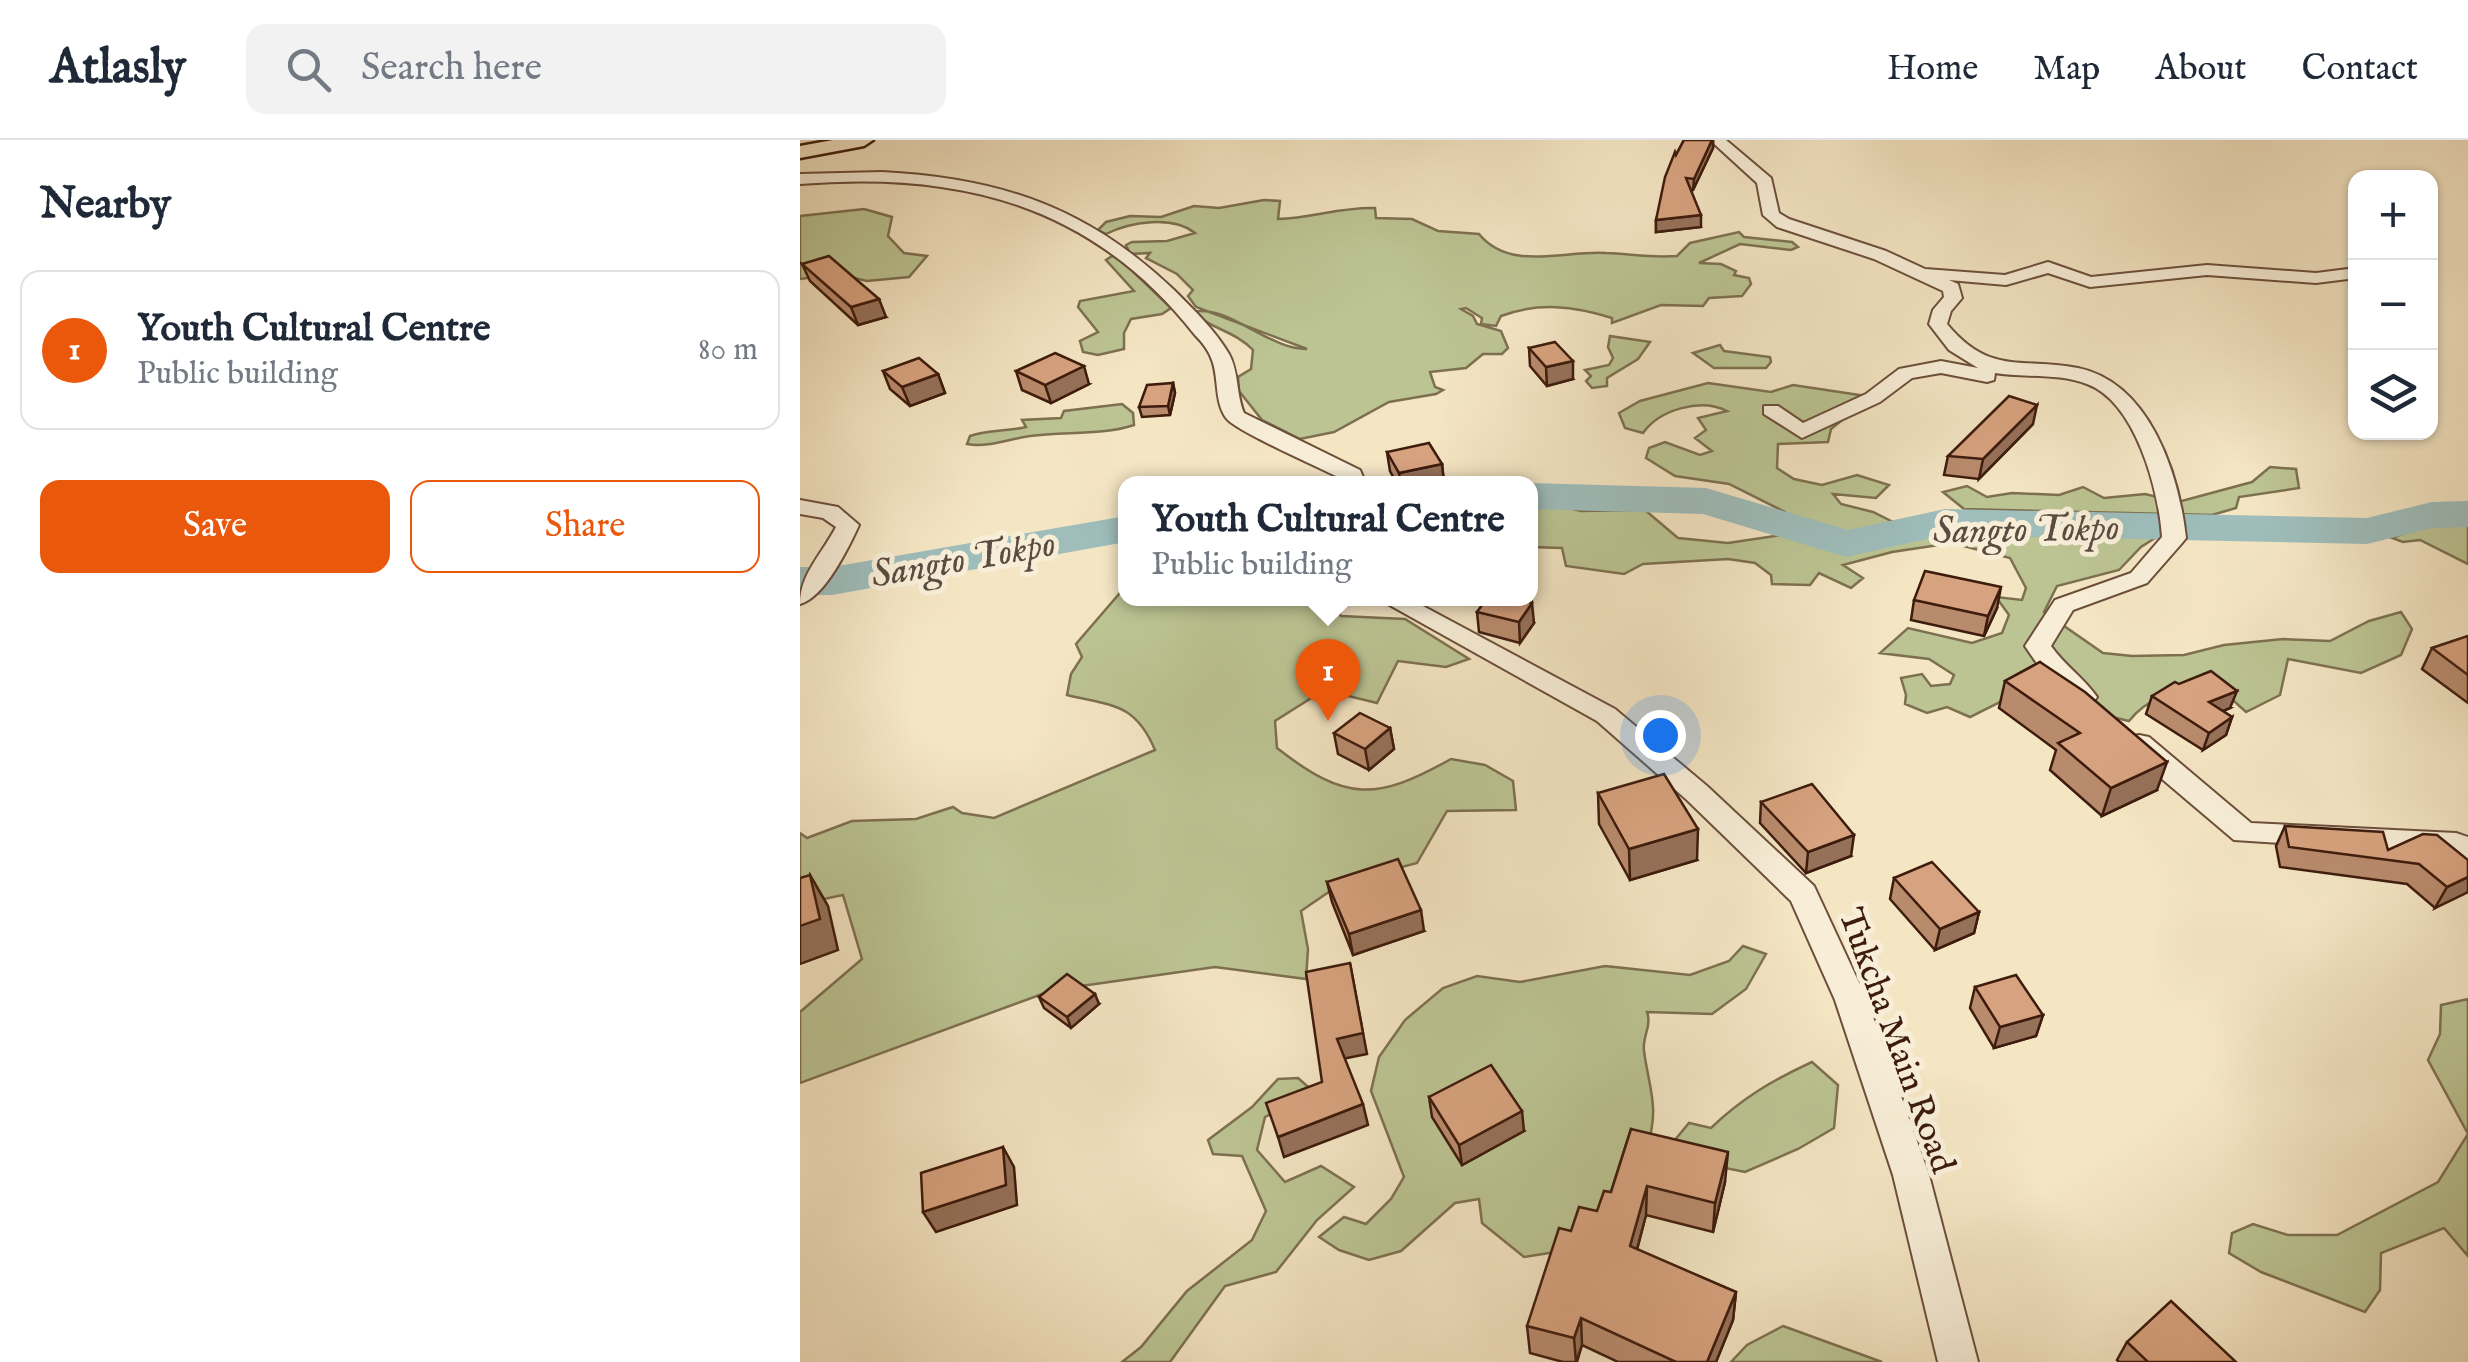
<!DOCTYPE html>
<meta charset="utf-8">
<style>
body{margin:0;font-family:"IM FELL English",serif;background:#f2f2f3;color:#1f2937}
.controls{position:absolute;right:30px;top:30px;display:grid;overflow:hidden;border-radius:20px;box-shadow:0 2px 8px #0004}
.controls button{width:90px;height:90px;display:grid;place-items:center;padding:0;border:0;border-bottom:2px solid #e0e1e3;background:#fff;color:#1f2937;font:50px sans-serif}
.you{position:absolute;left:860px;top:595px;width:35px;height:35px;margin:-25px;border:8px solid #fff;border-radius:50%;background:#1a73e8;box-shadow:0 0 0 15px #1a73e833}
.badge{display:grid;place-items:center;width:65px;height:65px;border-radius:50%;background:#ea580c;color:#fff;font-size:32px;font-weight:700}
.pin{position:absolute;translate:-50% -82px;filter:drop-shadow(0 2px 5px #0008)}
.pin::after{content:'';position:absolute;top:52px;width:35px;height:30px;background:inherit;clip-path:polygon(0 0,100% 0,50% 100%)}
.popup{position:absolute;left:318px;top:336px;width:420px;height:130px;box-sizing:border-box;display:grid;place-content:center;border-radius:20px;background:#fff;filter:drop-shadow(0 2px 8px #0005);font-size:32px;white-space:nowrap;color:#747a83}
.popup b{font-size:38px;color:#1f2937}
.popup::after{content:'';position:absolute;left:50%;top:100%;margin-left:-20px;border:20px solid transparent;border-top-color:#fff}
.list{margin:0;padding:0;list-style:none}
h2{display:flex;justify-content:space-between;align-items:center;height:130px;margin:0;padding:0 40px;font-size:42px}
h2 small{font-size:32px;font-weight:400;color:#747a83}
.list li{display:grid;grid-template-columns:65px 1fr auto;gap:30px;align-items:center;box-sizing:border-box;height:160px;margin:0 20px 20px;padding:0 20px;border:2px solid #e0e1e3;border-radius:20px}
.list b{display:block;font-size:38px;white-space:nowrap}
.list p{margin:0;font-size:32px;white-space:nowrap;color:#747a83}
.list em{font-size:32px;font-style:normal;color:#747a83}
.actions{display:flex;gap:20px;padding:30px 40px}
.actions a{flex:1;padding:22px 0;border:2px solid #ea580c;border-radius:20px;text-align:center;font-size:35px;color:#ea580c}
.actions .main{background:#ea580c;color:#fff}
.icon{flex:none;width:55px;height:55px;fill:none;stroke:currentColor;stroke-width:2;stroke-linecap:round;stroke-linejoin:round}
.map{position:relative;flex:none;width:1668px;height:1222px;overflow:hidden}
header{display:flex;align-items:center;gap:60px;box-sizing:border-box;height:140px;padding:0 50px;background:#fff;border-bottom:2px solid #e0e1e3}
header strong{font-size:48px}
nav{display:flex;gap:55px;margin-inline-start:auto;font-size:35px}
.search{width:700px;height:90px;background:#f2f2f3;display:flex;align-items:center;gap:25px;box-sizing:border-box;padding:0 35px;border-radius:20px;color:#747a83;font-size:38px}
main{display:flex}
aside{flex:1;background:#fff}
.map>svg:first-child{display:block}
</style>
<header>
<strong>Atlasly</strong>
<div class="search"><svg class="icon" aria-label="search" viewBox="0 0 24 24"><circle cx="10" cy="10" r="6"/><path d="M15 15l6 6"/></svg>Search here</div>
<nav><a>Home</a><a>Map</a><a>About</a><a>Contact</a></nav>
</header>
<main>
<aside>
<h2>Nearby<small></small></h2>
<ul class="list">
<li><span class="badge">1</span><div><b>Youth Cultural Centre</b><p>Public building</p></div><em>80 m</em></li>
</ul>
<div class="actions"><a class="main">Save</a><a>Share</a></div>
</aside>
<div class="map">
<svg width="1668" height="1222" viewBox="0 0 1668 1222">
<rect width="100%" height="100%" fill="#f4e5c3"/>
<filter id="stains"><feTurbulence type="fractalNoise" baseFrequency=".002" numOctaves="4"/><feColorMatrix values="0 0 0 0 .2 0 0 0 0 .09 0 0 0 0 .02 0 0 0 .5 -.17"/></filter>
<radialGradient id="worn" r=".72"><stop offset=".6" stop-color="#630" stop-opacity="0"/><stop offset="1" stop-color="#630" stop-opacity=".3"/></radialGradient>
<g fill="#bcc493" stroke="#7d7050" stroke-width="2.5">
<path d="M 464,60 L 480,61 L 478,79 C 513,78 539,67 575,68 L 576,78 L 612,79 L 638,91 L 679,94 C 710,132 764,110 806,113 C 831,114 852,118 877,116 L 890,103 L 939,92 L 944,97 L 992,102 L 998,107 L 991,110 L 940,104 L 899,123 L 921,124 L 936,131 L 934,135 L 949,138 L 951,144 L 942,156 L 909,158 L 903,166 L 861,165 L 812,183 L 812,178 C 774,166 738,162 701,176 L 696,186 L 681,184 L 682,178 L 666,168 L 661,169 L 673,176 L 677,184 L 701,191 L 708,208 L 702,214 L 683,214 L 666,228 L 630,232 L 635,247 L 643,250 L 636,254 L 589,262 L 534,292 L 500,299 L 462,280 L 439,251 L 438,237 L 451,229 L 453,210 C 435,191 411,189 392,172 C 427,163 469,210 507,209 L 396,167 L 388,156 L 393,150 L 377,134 L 346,118 L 350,113 L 330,114 L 326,105 L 332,102 L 367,101 L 395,93 C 372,75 330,82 306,94 L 298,90 L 306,82 L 330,76 L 361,77 L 394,66 L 419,68 Z"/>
<polygon points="64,69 92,77 88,96 104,113 127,116 109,137 67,141 38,134 0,139 0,76"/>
<polygon points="312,116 319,118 371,168 362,174 331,179 324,193 324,209 298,215 283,212 280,201 298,192 278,167 280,161 334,151 306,120"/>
<polygon points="810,196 850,202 838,219 807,238 807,246 792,248 786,241 791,236 785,230 809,225 813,218 808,207"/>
<polygon points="920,205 924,211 970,217 971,222 966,228 914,228 893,213"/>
<path d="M 908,243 L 971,252 L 993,245 L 1066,256 L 1061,265 L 1031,289 L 1028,302 L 978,304 L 977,328 L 994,339 L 1022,345 L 1057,335 L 1089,345 L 1076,358 L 1033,354 L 1041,364 L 1073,372 L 1119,395 L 1152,391 L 1198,396 L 1274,394 L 1355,398 L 1341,407 L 1319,430 L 1257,446 L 1244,472 L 1303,513 L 1332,516 L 1384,515 L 1424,505 L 1483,499 L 1530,501 L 1569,481 L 1601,472 L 1612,489 L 1601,515 L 1561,533 L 1488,519 L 1480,555 L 1446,572 L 1413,542 C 1381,550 1350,554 1329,581 L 1270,567 L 1236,544 L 1170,577 L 1147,567 L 1127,573 L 1105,564 L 1106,555 L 1101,538 L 1122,534 L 1131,546 L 1150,544 L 1154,535 L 1129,519 L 1080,513 L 1108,488 L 1172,503 L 1202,493 L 1209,475 L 1196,457 L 1222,460 L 1226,448 L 1210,418 L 1152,403 L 1092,412 L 1043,425 L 1063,438 L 1051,448 L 1019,433 L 1010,445 L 972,444 L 971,435 L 955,423 L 928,419 L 843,424 L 824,434 L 766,426 L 762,408 L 731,407 L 731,364 L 748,363 L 781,371 L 845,370 L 878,398 L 928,403 L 981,395 L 988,380 L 985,372 L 929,344 L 875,336 L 846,318 L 849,308 L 865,302 L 900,315 L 912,311 L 895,298 L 906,290 L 898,278 L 927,271 C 901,258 860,269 843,293 L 825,288 L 819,273 L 840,261 Z"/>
<path d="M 322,264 L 333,273 L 334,285 C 301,296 264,291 230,296 C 209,299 187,308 167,304 L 170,296 C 189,289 206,292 226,287 L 222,280 L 261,278 L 264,271 Z"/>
<polygon points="1470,327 1496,329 1499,348 1439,357 1436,368 1412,375 1164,369 1143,352 1167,346 1187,357 1212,353 1259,355 1283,347 1304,358 1345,354 1378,362 1452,342"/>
<polygon points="1668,378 1668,424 1620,400 1603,402 1592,398 1631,382"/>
<path d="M 325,447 L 326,458 L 532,459 L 541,476 L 605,479 L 669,519 L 646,527 L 598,521 L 577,563 L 524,550 L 475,581 L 477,608 C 546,662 576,661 651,619 L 685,625 L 713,641 L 716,670 L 647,671 L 617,723 L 542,743 L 501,771 L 508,809 L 506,839 L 415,827 L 253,850 L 0,943 L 0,872 L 62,819 L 43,755 L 0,764 L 0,693 L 7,698 L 52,681 L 116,679 L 153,667 L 162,673 L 194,678 L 355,610 C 335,563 313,566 267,555 L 271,534 L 282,517 L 276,504 Z"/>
<path d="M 943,806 L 966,814 L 946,849 L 912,874 L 847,872 C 852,886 842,897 844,911 C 849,949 860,967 847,1007 L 869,1007 L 889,983 L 911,988 C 942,958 973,940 1012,922 L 1038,945 L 1034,988 L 998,1009 L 945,1032 L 916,1026 L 810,1065 L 768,1110 L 724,1117 L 682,1083 L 679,1059 L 655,1063 L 601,1111 L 569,1120 L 539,1110 L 519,1097 L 544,1077 L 566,1084 L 591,1059 L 604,1037 L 571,951 L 579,917 L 605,880 L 643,848 L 677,836 L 720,842 L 805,826 L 890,835 L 929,821 Z"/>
<polygon points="1668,859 1668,1116 1644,1088 1581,1113 1580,1150 1565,1172 1461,1132 1429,1113 1432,1093 1453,1084 1488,1095 1537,1095 1638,1042 1668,994 1628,920 1640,894 1641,865"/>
<polygon points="498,938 514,952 465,977 457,1010 485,1042 521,1026 554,1047 517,1080 476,1132 425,1146 370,1222 322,1222 341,1207 387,1151 452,1100 466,1071 442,1016 413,1014 408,1000 452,967 478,939"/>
<polygon points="983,1186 1082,1222 931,1222 947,1205"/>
</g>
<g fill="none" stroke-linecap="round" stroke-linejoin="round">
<g fill="#9ebdbb" fill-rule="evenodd">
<polygon points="730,343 906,348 1048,390 1145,369 1567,378 1632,362 1668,361 1668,387 1632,388 1567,404 1145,395 1046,417 903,374 730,369"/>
<polygon points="326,376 326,402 32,455 0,455 0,427 32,427"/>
</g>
<g stroke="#6c4e3a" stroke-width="4">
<g id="minor">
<path d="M 910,0 L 926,0 L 971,38 L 979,73 L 989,79 L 1086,111 L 1125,129 L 1205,135 L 1248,122 L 1291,137 L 1407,125 L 1516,133 L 1556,128 L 1556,138 L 1516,143 L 1407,135 L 1290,147 L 1248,133 L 1206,145 L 1149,140 L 1158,144 L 1162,158 L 1151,171 L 1147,184 C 1190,236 1221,217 1278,228 C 1350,243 1379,334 1386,398 L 1382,403 L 1347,443 L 1273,470 L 1251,506 C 1264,525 1284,538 1297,557 L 1293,563 L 1275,563 L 1249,541 L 1225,506 L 1255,460 L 1331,433 L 1362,397 C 1359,351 1336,262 1287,244 C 1258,233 1225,238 1195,233 L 1194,240 L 1187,242 L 1141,233 L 1112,238 L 1080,262 L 1002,298 L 964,274 L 964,266 L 978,266 L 1003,283 L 1066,254 L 1099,229 L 1141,221 L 1178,228 L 1149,210 L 1129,184 L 1133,170 L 1144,157 L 1143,151 L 1074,119 L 977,87 L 963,75 L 957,43 Z"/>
<path d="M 82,32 C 200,38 287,67 374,150 C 393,169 415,190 429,214 C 439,232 436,254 444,273 L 560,330 L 566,344 L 544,344 L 542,339 C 521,328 438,292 427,279 C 414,263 419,238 412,220 C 409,211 402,202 395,195 C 292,64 160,31 0,44 L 0,34 Z"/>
<path d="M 0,360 L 38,367 L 59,385 C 49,407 24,458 0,464 C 0,434 22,414 36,387 L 23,378 L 0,374 Z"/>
<polygon points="577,458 608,458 815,569 907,646 1014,746 1067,860 1129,1035 1178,1222 1138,1222 1093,1035 1035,860 991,761 887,660 797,581"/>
<polygon points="1339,595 1349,597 1451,683 1656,693 1668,697 1668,722 1650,714 1434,700 1329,611 1325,604 1329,597"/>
</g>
</g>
<g stroke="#3e1c0d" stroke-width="5">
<polygon id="major" points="33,0 73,0 64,6 0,18 0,6"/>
</g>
<use href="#minor" fill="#f8eed8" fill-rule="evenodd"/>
<use href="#major" fill="#f4e5c3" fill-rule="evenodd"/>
</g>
<g fill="#b98b6d" stroke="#3e1c0d" stroke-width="2.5">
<polygon points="884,0 913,0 913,8 893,50 891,50 901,87 856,92 856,80 876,15"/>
<polygon points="2,124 86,177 58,185 10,141"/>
<polygon points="729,208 773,239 747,246 730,226"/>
<polygon points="83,231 138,234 145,253 110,266 90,249"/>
<polygon points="216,231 289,244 251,263 222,250"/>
<polygon points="373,243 375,253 370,275 342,277 339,267"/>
<polygon points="1233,284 1179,339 1144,335 1148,316"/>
<polygon points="587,312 642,324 644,343 597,344 590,331"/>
<polygon points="1114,460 1197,468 1184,496 1111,480"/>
<polygon points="677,472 734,483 720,503 679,492"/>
<polygon points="1668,496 1668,563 1622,529 1632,508"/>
<polygon points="1240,522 1357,650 1302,676 1250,630 1256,610 1199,568 1205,541"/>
<polygon points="1352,556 1430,568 1423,571 1432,577 1426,595 1403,610 1346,574"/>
<polygon points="590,588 594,609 569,630 538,614 534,593"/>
<polygon points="798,653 897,720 830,740 799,684"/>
<polygon points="961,662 1051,716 1006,733 960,683"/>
<polygon points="1485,686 1588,710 1668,720 1635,768 1607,744 1480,727 1476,706"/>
<polygon points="1094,738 1179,772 1174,793 1135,810 1090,759"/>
<polygon points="527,742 624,791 553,815 532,762"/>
<polygon points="1175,847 1243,875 1236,896 1194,908 1170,868"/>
<polygon points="239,857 299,864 271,888 244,868"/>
<polygon points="629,957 724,991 662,1025 632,977"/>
<polygon points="831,989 925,1042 913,1092 846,1075 837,1110 936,1152 933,1180 916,1222 818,1222 782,1205 777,1222 763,1222 730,1213 727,1186 771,1091 797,1071 811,1052"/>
<polygon points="1327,1202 1436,1222 1319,1222 1317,1220"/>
</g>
<g fill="#967159" stroke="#3e1c0d" stroke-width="2.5">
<polygon points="912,0 913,0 913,8 893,50 894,39"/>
<polygon points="901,75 901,87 856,92 856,80"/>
<polygon points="79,159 86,177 58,185 51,167"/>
<polygon points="773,221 773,239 747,246 746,227"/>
<polygon points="284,226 289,244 251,263 245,245"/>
<polygon points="138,234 145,253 110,266 102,247"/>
<polygon points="373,243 375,253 370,275 368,266"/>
<polygon points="1237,265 1233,284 1179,339 1183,319"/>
<polygon points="642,324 644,343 601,344 599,333"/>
<polygon points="1201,447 1197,468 1184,496 1188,476"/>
<polygon points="732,463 734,483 720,503 719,482"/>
<polygon points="1437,551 1430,568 1402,580 1409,562"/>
<polygon points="1432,577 1426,595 1403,610 1409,593"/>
<polygon points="590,588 594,609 569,630 565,609"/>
<polygon points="1367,622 1357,650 1302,676 1311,648"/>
<polygon points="898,689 897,720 830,740 829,709"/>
<polygon points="1054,695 1051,716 1006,733 1008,712"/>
<polygon points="10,735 28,766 38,810 0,824 0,786"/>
<polygon points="1668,737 1668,752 1635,768 1647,747"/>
<polygon points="621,770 624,791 553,815 549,794"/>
<polygon points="1179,772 1174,793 1135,810 1140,789"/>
<polygon points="550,823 567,914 542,919 537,899"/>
<polygon points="295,854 299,864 271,888 267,877"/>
<polygon points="1243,875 1236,896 1194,908 1200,887"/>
<polygon points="563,964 568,985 484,1017 478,997"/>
<polygon points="722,971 724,991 662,1025 659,1005"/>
<polygon points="203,1007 214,1027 217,1065 136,1092 123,1072"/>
<polygon points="928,1012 925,1042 913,1092 915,1063"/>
<polygon points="847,1046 846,1075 830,1135 830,1106"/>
<polygon points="936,1152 933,1180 916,1222 907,1222"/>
<polygon points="781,1178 782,1205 776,1222 774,1198"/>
</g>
<g fill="#d7a27f" stroke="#3e1c0d" stroke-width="2.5">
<polygon points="884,0 912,0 894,39 886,38 901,75 856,80 865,37 875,12 876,15"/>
<polygon points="29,116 79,159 51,167 2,124"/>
<polygon points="755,202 773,221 746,227 729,208"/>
<polygon points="255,213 284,226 245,245 216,231"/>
<polygon points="119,218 138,234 102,247 83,231"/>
<polygon points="373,243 368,266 339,267 347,245"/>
<polygon points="1209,256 1237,265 1183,319 1148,316"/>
<polygon points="629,303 642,324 599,333 587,312"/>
<polygon points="1125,431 1201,447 1188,476 1114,460"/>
<polygon points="687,458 714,458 732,463 719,482 677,472"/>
<polygon points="1668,496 1668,535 1632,508"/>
<polygon points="1240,522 1285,552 1367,622 1311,648 1258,603 1280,593 1205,541"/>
<polygon points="1411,531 1437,551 1409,562 1432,577 1409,593 1352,556 1375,542 1379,544"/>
<polygon points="560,573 590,588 565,609 534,593"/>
<polygon points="864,634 898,689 829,709 798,653"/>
<polygon points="1012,644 1054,695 1008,712 961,662"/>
<polygon points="1485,686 1583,692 1588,710 1623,694 1637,695 1668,720 1668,737 1647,747 1619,724 1489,707"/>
<polygon points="598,719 621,770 549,794 527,742"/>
<polygon points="1132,722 1179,772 1140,789 1094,738"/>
<polygon points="10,735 20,779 0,786 0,738"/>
<polygon points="550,823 563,893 537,899 563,964 478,997 466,963 522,942 506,832"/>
<polygon points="267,834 295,854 267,877 239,857"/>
<polygon points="1216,835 1243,875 1200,887 1175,847"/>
<polygon points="691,925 722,971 659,1005 629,957"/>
<polygon points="831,989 928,1012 915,1063 847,1046 830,1106 936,1152 907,1222 876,1222 781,1178 774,1198 727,1186 759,1088 771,1091 779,1067 797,1071 804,1051 811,1052"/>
<polygon points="203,1007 206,1045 123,1072 121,1033"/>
<polygon points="1371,1161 1436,1222 1348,1222 1327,1202"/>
</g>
<g text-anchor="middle" stroke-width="10" stroke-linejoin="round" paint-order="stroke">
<g font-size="35" fill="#3e1c0d" stroke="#f8eed8">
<text transform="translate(1098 900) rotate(70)" y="12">Tukcha Main Road</text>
</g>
<g font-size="38" font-style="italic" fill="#5b4c41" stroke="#f8eed8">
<text transform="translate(1226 388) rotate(-1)" y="13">Sangto Tokpo</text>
<text transform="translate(163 418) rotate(-10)" y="13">Sangto Tokpo</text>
</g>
</g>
<rect width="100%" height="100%" filter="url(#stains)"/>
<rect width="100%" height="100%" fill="url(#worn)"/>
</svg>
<div class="controls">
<button>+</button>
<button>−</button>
<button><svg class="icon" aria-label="layers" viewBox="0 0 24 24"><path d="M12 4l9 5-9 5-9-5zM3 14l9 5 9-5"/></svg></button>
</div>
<div class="you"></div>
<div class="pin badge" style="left:528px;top:581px">1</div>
<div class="popup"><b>Youth Cultural Centre</b>Public building</div>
</div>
</main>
